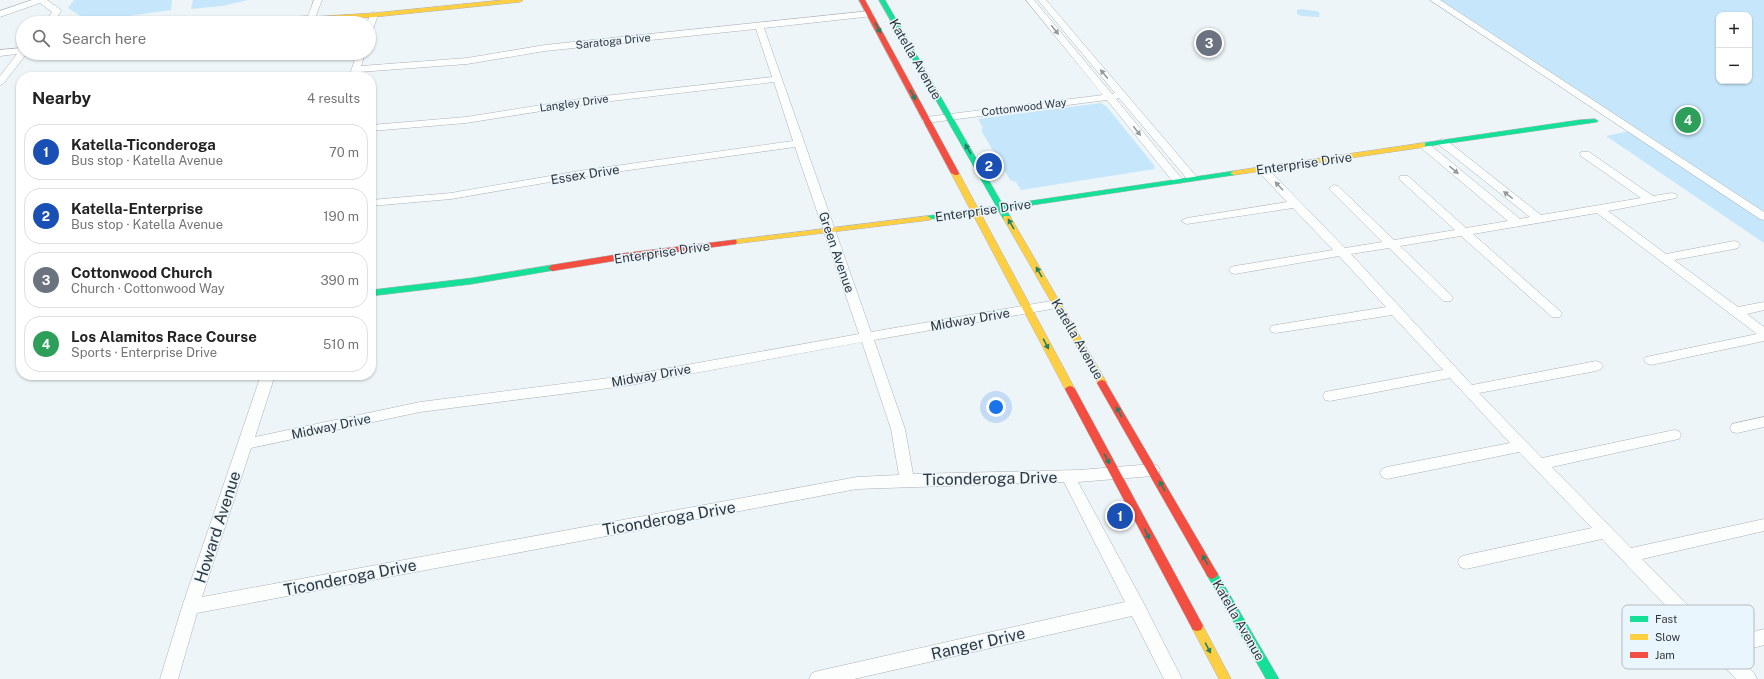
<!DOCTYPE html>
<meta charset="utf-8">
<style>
body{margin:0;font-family:"Public Sans",sans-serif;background:#f2f2f2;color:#222}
.controls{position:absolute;right:12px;top:12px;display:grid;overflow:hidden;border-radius:8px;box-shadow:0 1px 3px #0004}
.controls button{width:36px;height:36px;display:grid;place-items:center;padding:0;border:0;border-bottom:1px solid #e0e0e0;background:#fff;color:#222;font:20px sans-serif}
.you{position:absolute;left:996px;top:407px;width:14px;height:14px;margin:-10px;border:3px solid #fff;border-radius:50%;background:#1a73e8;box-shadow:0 0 0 6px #1a73e833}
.badge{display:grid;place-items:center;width:26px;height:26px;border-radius:50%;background:#72797c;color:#fff;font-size:13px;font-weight:700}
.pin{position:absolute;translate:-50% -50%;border:2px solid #fff;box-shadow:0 1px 4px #0006}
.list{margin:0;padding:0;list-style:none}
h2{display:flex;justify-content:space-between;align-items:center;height:52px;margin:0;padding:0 16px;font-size:17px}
h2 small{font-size:13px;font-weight:400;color:#767676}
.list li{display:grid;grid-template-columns:26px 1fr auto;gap:12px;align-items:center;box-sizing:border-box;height:56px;margin:0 8px 8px;padding:0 8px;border:1px solid #e0e0e0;border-radius:16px}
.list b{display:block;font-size:15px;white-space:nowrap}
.list p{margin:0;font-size:13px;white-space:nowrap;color:#767676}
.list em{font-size:13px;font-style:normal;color:#767676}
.icon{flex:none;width:22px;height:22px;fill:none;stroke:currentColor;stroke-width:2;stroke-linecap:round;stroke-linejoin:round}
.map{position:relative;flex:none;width:1764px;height:679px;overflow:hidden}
.search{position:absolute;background:#fff;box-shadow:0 1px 3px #0004;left:16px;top:16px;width:360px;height:44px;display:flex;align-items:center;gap:10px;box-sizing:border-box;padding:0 14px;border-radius:22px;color:#767676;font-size:15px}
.panel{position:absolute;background:#fff;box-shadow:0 1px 3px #0004;left:16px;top:72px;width:360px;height:308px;border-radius:16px}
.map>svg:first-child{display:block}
</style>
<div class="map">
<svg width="1764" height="679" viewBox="0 0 1764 679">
<rect width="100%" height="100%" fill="#eef5f9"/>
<g fill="#c6e7fb" fill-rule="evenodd">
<polygon points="74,0 172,0 171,10 101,20 85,19 68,8"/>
<polygon points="193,0 248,0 222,6 191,9"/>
<path d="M 1431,0 L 1764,0 L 1764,243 L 1606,136 L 1629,131 ZM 1719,15 L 1749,15 L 1749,81 L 1719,81 Z"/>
<polygon points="1301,9 1316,11 1320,13 1319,17 1301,16 1297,14 1297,10"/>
<polygon points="1101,103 1107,107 1154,165 1155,169 1021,190 1016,182 1010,180 981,130 983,128 978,119"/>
</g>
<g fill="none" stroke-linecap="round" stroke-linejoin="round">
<g stroke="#acb1b4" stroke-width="1">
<g id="street">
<polygon points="32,0 47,0 60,9 61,11 53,23 45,23 52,12 40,3 0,17 0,11"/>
<polygon points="314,0 322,0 314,21 303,23 229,23 233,20 308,16"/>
<polygon points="1026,0 1034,0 1112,94 1115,93 1038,0 1046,0 1196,176 1197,178 1196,180 1188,180 1119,98 1116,99 1182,179 1183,181 1182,183 1174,183 1107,100 926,123 923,122 921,120 926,117 1103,95"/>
<polygon points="1430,0 1440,0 1764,212 1764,220 1760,219"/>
<path d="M 870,11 L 874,14 L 873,16 L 764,28 L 871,332 L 1057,300 L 1061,301 L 1063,304 L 1061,307 L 1057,308 L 874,340 L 905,429 L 913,474 L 1079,470 L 1153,464 L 1158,466 L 1160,470 L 1158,474 L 1153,476 L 1078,482 L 1143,602 L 1182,679 L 1164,679 L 1132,616 L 854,679 L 809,679 L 812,673 L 818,671 L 1125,602 L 1064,482 L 857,489 L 197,613 L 178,679 L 160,679 L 182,607 L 261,375 L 275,375 L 255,437 L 420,402 L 625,376 L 859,334 L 795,147 L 579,177 L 451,199 L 371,206 L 371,200 L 451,193 L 579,171 L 793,141 L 774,82 L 586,104 L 466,123 L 371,131 L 371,125 L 466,117 L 586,98 L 772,77 L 756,29 L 545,51 L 467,64 L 359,72 L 357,77 L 349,77 L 357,53 L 365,53 L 361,66 L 467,58 L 545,45 ZM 862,342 L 891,429 L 899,475 L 857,477 L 202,597 L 251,448 L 420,412 L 625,386 Z"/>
<polygon points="374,12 378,15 373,29 369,32 369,23 367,23 370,15"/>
<polygon points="23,48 23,53 27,53 3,84 0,85 0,76 17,54 0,56 0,50"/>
<polygon points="1442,139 1446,140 1541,215 1641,198 1581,156 1580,154 1581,152 1589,152 1653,196 1672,193 1676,194 1677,196 1676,198 1608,211 1666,254 1734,241 1738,242 1740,245 1738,248 1734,249 1674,260 1738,307 1764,302 1764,310 1747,314 1764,327 1764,341 1651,365 1646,363 1644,360 1646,357 1757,334 1597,213 1473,234 1560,311 1562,314 1560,317 1552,317 1461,236 1400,246 1451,295 1453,298 1451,301 1443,301 1389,248 1351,254 1472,385 1596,361 1601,363 1603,366 1601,369 1596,371 1479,393 1542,458 1674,430 1679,431 1681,435 1679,439 1674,440 1552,467 1631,548 1764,519 1764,531 1642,559 1722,640 1764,629 1764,645 1734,653 1754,673 1757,679 1736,679 1602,539 1466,569 1460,567 1458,562 1460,557 1466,555 1592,528 1519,452 1387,479 1382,477 1380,473 1382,469 1387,467 1510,443 1450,378 1330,401 1325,400 1323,396 1325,392 1330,391 1443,370 1392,315 1276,333 1271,332 1270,329 1271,326 1276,325 1386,307 1339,256 1235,274 1231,273 1229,270 1231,267 1235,266 1333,250 1293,208 1187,224 1181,221 1187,218 1287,202 1258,171 1257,169 1258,167 1266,167 1345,248 1382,242 1330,190 1329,188 1334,185 1338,186 1394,240 1455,230 1400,180 1399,178 1400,176 1408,176 1466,228 1508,221 1420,147 1419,145 1424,142 1428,143 1520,219 1530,217 1438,144 1437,142"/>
<polygon points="1764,417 1764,427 1737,433 1732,432 1730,428 1732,424"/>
</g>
</g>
<g stroke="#acb1b4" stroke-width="1">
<g id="fast">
<polygon points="879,0 885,0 1003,205 1234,171 1238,173 1234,175 1006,209 1011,218 1007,220 1004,220 998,210 924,220 923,218 927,216 996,206"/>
<polygon points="1595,119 1598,121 1597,122 1422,147 1418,145 1422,143 1579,120"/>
<polygon points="552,265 555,266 556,268 555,270 472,284 371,296 371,290 472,278"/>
<polygon points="1212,569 1216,571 1279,679 1266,679 1208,577 1206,574 1208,571"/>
</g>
</g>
<g stroke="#acb1b4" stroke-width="1">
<g id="slow">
<polygon points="503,0 523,0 520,2 374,17 311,21 308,19 311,17 374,13"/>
<polygon points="1422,143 1425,143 1425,147 1234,175 1230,173 1234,171"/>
<polygon points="952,171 955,171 959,173 1075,389 1073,391 1067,391 1065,389 951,173"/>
<polygon points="927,216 931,218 930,220 733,244 729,242 733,240"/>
<polygon points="1004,216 1010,216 1011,218 1107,383 1105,385 1099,385 1003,218"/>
<polygon points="1197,621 1201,622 1231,679 1219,679 1191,626 1193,622"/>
</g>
</g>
<g stroke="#acb1b4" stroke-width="1">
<g id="jam">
<polygon points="859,0 865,0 959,173 958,175 955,175 951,173"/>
<polygon points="733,240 736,240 737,242 736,244 626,259 552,271 548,268 552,265 626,253"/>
<polygon points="1102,380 1105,381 1216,571 1218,574 1216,577 1212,579 1208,577 1097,383 1099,381"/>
<polygon points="1070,386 1073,387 1075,389 1201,622 1203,626 1201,630 1197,631 1193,630 1065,389 1067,387"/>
</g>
</g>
<use href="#street" fill="#fcfefe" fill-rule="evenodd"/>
<use href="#fast" fill="#16e098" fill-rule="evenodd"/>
<use href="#slow" fill="#ffcf43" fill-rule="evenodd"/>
<use href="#jam" fill="#f24e42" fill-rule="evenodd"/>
</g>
<defs><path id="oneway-solid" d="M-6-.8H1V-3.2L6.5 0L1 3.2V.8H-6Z"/></defs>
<g fill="#248264">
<use href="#oneway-solid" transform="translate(878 28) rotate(62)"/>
<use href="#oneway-solid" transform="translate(913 95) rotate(62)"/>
<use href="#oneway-solid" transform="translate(968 149) rotate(-120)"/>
<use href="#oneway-solid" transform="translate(1011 224) rotate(-120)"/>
<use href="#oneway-solid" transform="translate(1039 272) rotate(-120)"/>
<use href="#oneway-solid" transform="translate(1046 344) rotate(62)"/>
<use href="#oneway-solid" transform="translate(1119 412) rotate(-120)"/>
<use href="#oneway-solid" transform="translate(1107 459) rotate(62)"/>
<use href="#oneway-solid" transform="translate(1162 486) rotate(-120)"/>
<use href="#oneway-solid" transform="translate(1147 534) rotate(62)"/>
<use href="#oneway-solid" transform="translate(1205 560) rotate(-120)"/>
<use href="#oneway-solid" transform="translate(1208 648) rotate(62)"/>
</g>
<g fill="#969a9c">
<use href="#oneway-solid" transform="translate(1055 30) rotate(51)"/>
<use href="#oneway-solid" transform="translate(1104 74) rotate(-130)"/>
<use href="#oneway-solid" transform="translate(1137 131) rotate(51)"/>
<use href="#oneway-solid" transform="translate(1454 170) rotate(40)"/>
<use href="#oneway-solid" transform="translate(1279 186) rotate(-134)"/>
<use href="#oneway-solid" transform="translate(1508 195) rotate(-142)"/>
</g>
<g text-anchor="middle" stroke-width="3" stroke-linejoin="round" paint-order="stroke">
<g font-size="11" fill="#303639" stroke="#eaf6fd">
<text transform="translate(613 41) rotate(-6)" y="4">Saratoga Drive</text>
<text transform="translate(574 103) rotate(-8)" y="4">Langley Drive</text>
<text transform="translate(1024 107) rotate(-7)" y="4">Cottonwood Way</text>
</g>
<g font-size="13" fill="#303639" stroke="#eaf6fd">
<text transform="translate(916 59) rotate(60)" y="5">Katella Avenue</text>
<text transform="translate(1304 163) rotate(-8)" y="5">Enterprise Drive</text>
<text transform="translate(585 174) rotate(-9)" y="5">Essex Drive</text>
<text transform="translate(983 210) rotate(-8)" y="5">Enterprise Drive</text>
<text transform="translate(662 252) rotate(-8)" y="5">Enterprise Drive</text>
<text transform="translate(837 252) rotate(71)" y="5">Green Avenue</text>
<text transform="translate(970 319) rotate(-10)" y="5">Midway Drive</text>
<text transform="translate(1078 339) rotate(60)" y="5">Katella Avenue</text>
<text transform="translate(651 375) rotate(-10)" y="5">Midway Drive</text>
<text transform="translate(331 426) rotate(-12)" y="5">Midway Drive</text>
<text transform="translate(1239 620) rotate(60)" y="5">Katella Avenue</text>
</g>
<g font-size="16" fill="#303639" stroke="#eaf6fd">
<text transform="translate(990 478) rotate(-1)" y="6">Ticonderoga Drive</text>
<text transform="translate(669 518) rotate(-10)" y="6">Ticonderoga Drive</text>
<text transform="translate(217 527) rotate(-72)" y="6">Howard Avenue</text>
<text transform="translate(350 577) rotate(-11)" y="6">Ticonderoga Drive</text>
<text transform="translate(978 643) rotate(-13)" y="6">Ranger Drive</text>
</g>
</g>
<rect x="1622" y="605" width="132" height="64" rx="6" fill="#eaf6fd" stroke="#b2bcc2" stroke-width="1"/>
<rect x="1630" y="616" width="18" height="6" fill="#16e098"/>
<rect x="1630" y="634" width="18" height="6" fill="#ffcf43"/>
<rect x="1630" y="652" width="18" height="6" fill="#f24e42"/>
<g font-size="11" fill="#303639">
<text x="1655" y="623">Fast</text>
<text x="1655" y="641">Slow</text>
<text x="1655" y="659">Jam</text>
</g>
</svg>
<div class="controls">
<button>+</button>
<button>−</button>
</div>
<div class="you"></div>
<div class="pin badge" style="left:1120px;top:516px;background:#1a4fb4">1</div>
<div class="pin badge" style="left:989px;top:166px;background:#1a4fb4">2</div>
<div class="pin badge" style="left:1209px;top:43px;background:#6b7280">3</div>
<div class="pin badge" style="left:1688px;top:120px;background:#2e9e5b">4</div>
<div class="search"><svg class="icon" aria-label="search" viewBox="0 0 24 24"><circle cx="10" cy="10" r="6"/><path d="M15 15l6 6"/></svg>Search here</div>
<section class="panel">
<h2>Nearby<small>4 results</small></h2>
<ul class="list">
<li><span class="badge" style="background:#1a4fb4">1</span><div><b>Katella-Ticonderoga</b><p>Bus stop · Katella Avenue</p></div><em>70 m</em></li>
<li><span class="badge" style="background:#1a4fb4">2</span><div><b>Katella-Enterprise</b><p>Bus stop · Katella Avenue</p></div><em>190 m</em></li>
<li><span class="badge" style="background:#6b7280">3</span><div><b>Cottonwood Church</b><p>Church · Cottonwood Way</p></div><em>390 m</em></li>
<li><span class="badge" style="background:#2e9e5b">4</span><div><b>Los Alamitos Race Course</b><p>Sports · Enterprise Drive</p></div><em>510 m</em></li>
</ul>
</section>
</div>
